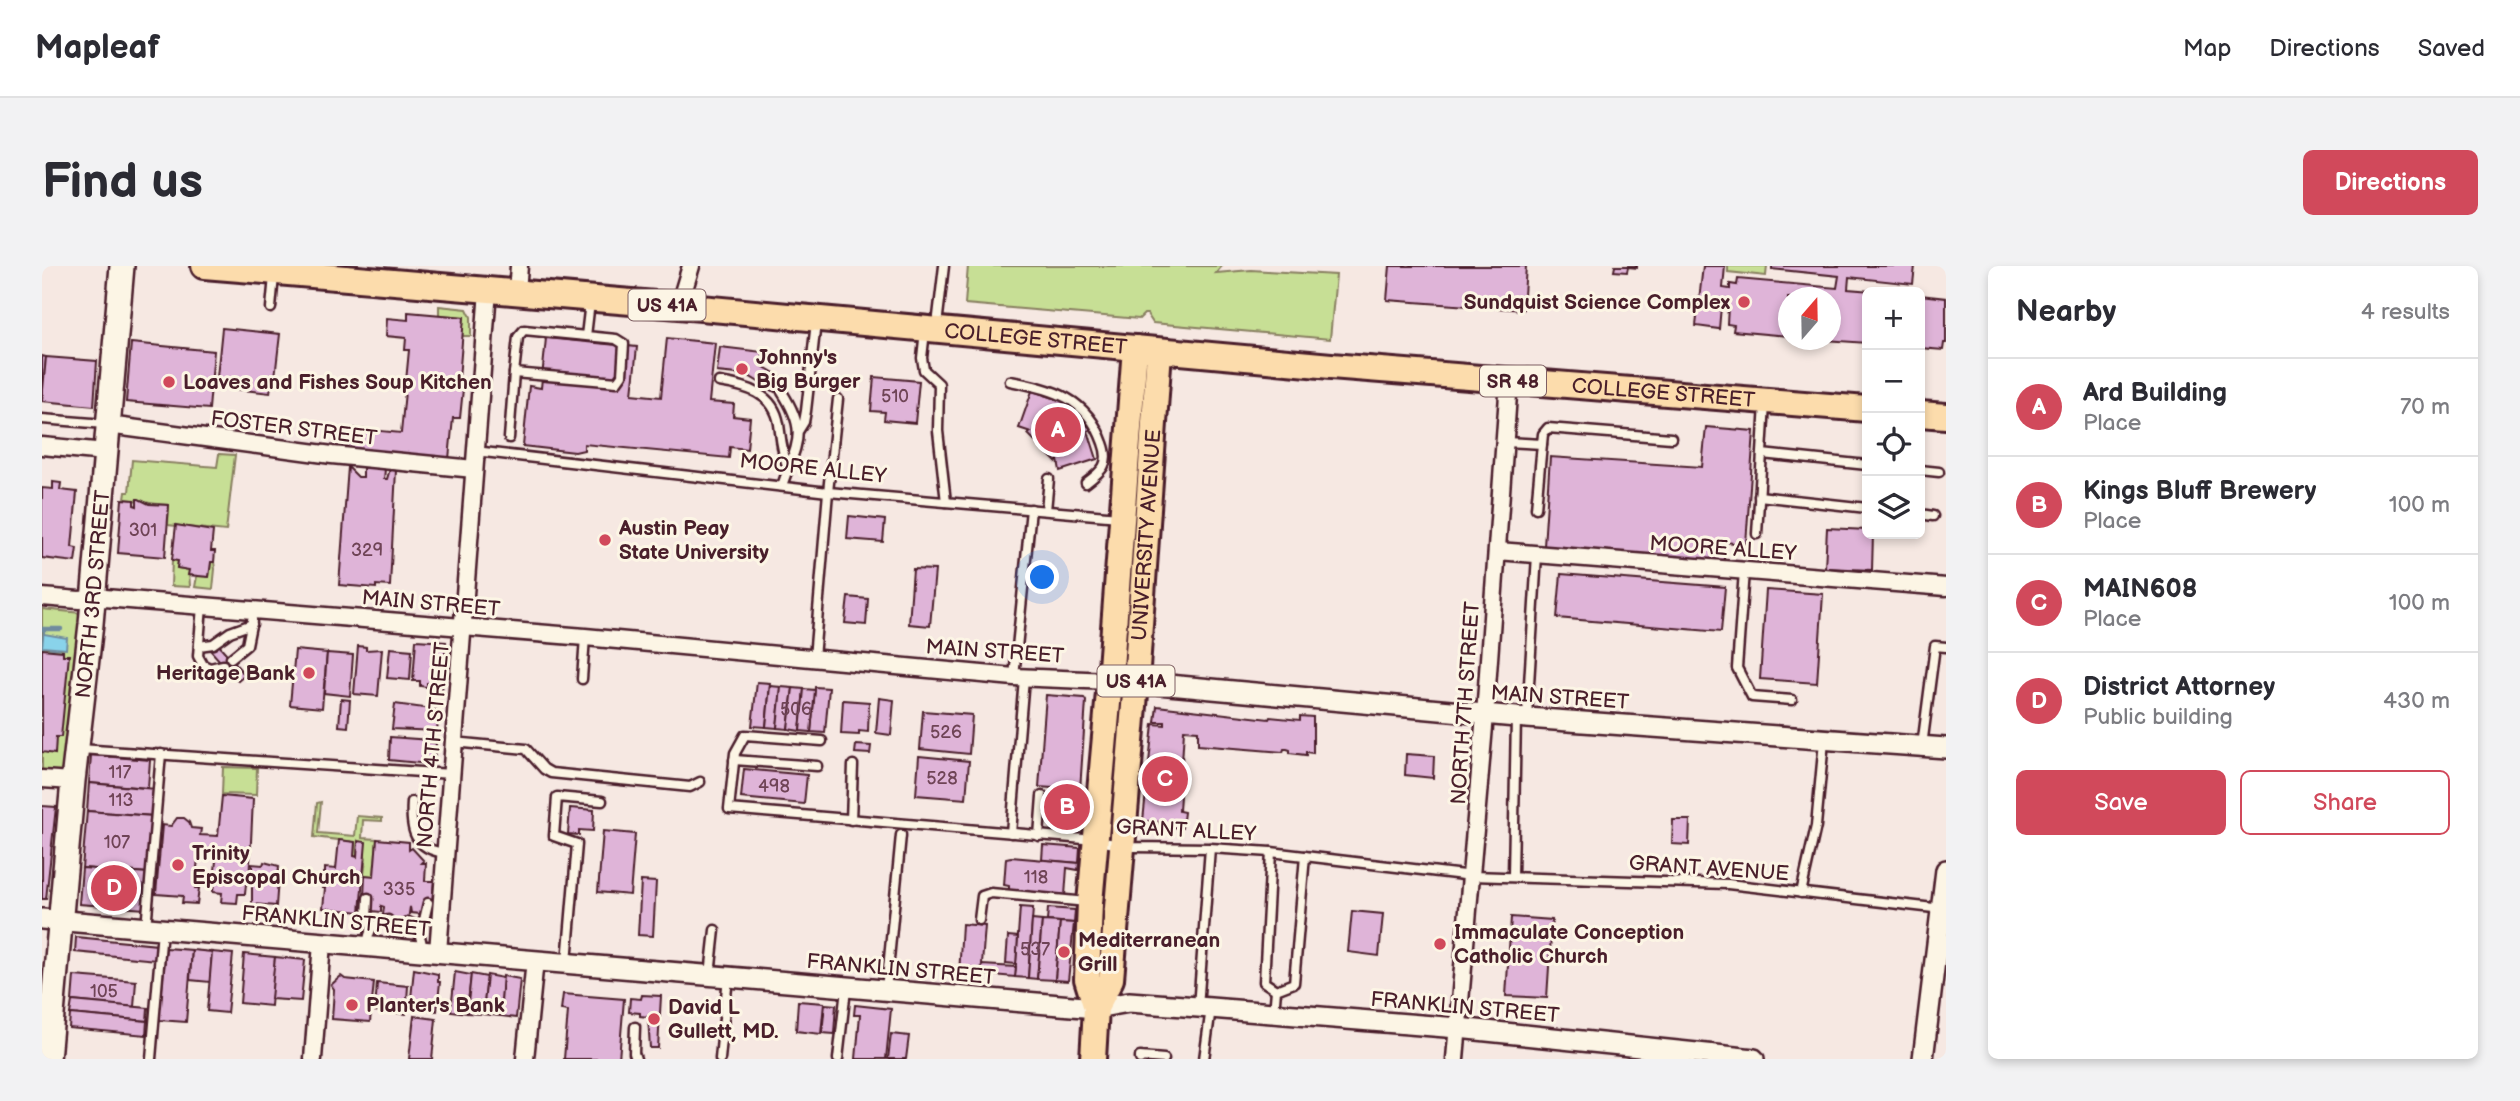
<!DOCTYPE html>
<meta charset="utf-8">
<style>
body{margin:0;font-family:"Balsamiq Sans",sans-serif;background:#f2f2f3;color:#2b2b33}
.controls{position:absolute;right:21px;top:21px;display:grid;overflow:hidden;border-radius:10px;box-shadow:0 4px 10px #0003}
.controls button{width:63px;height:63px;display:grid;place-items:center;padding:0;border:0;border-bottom:2px solid #e1e1e2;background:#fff;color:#2b2b33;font:35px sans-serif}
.compass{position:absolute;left:1736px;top:21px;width:63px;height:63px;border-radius:50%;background:#fff;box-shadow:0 4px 10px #0003;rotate:20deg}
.you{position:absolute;left:1001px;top:312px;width:24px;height:24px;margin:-18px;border:5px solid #fff;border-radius:50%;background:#1a73e8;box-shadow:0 0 0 10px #1a73e833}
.badge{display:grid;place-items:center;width:46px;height:46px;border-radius:50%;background:#d1495b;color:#fff;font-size:23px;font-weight:700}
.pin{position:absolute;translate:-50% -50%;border:4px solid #fff;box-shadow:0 2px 7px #0006}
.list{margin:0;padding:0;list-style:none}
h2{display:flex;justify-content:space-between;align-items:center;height:91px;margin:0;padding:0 28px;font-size:30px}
h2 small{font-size:23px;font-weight:400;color:#7c7c81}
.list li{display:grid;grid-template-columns:46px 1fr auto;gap:21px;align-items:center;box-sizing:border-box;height:98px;padding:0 28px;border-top:2px solid #e1e1e2}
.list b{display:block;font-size:26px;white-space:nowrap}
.list p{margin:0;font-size:23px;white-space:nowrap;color:#7c7c81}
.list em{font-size:23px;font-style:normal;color:#7c7c81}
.actions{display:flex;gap:14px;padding:21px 28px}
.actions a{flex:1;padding:16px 0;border:2px solid #d1495b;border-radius:10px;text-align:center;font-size:24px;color:#d1495b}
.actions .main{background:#d1495b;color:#fff}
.icon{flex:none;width:38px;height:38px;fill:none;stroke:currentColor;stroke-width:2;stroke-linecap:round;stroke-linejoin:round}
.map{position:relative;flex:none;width:1904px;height:793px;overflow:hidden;border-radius:10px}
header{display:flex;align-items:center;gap:42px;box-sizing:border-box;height:98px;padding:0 35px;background:#fff;border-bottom:2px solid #e1e1e2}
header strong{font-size:33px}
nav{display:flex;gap:38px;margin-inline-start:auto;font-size:24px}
.intro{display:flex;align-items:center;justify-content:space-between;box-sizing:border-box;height:168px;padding:0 42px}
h1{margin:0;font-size:49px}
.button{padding:18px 32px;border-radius:10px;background:#d1495b;color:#fff;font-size:24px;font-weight:700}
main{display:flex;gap:42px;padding:0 42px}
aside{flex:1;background:#fff;border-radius:10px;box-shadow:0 4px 10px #0003}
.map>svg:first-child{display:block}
</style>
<header>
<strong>Mapleaf</strong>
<nav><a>Map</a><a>Directions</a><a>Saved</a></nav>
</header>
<div class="intro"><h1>Find us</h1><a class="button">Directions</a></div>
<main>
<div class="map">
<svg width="1904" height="793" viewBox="0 0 1904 793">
<rect width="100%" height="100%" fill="#f6e8e2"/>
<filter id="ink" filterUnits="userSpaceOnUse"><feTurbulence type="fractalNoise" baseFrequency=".0143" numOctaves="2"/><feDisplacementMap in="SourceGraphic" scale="14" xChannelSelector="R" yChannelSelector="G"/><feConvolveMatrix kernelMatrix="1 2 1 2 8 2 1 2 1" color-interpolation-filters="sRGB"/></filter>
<g filter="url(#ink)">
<g fill="#c7df95" stroke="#887f60" stroke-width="2">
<polygon points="926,0 1180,0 1174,7 1209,4 1294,9 1288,73 1111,57 1105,48 1102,48 1097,53 923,38"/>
<polygon points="1686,0 1725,0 1724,10 1686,6"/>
<polygon points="397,40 425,43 429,51 429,70 420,70 422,51 397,49"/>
<path d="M 177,188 L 193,189 L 184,265 L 126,259 L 127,239 C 109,238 100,235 83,233 L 84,226 L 87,226 L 90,194 L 175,201 Z"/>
<polygon points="130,294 136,295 135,302 147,304 148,321 129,320"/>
<polygon points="169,296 172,296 173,303 171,323 153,321 155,310 167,311"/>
<polygon points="0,343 39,347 23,506 0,504"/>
<polygon points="181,501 215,502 214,529 180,528"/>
<polygon points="279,536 276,567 313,570 315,550 340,552 340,555 321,554 320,572 335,573 332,610 322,609 324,592 316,576 315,591 312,590 313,576 272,571 275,537"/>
</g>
<polygon fill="#89d3ea" stroke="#708b9e" stroke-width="2" points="2,363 2,368 25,372 24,383 0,381"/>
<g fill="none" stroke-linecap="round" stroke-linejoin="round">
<polyline stroke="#708b9e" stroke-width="4.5" points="0,363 19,363"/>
</g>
<g fill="#dfb4d8" stroke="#4a1f2b" stroke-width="2">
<polygon points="1348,0 1484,0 1481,44 1345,34"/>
<polygon points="1573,0 1595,0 1595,2 1586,1 1585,6 1572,5"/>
<polygon points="1661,0 1683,0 1681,22 1688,23 1688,18 1695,19 1696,13 1795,22 1797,10 1730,3 1730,0 1873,0 1871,18 1807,11 1806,23 1842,26 1825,26 1825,77 1783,74 1788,74 1788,32 1746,32 1746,70 1691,65 1692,59 1685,58 1686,41 1679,40 1677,63 1654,60"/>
<polygon points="1878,29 1904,32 1904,77 1902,77 1901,84 1878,82"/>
<polygon points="366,46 422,51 417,113 422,113 418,152 411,152 407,193 306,183 308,162 359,167 367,84 363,84 364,72 344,70 345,52 366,54"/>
<polygon points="180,62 238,68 233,111 230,110 228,127 174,121"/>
<polygon points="504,72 595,81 590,128 619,131 625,72 673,77 667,136 692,138 691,150 708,152 705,183 688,181 687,192 542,178 542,184 533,186 481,180 487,120 499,122"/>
<polygon points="89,77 172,85 167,143 84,136"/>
<polygon points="678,81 721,86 719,99 741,112 733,126 705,109 675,106"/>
<polygon points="0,90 4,91 0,135"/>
<polygon points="4,91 55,95 52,140 0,135"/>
<polygon points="832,111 877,115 873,157 842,154 843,146 829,145"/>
<polygon points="990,125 1022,135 1049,163 1046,165 1055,193 1018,205 1016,194 1014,196 986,168 989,166 977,162"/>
<polygon points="1664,161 1712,165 1704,278 1682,276 1682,295 1502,280 1508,191 1660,201"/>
<polygon points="306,201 316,211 321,211 321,201 343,203 342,213 345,213 348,203 354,204 348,320 334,319 334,322 297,319"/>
<polygon points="11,216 19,217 18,224 35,226 30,281 35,282 33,296 0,292 0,222 11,223"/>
<polygon points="80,233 92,234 92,239 95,240 95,233 97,233 107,238 127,239 123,291 76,287"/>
<polygon points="807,250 843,254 841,276 805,273"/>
<polygon points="134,259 171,265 169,285 173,285 172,296 169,296 167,311 146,309 147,304 135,302 136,295 130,294"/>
<polygon points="1785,262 1825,264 1825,268 1831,268 1830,304 1783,302"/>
<polygon points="871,303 893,304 888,360 867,358"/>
<polygon points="1519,308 1683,321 1679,366 1515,352"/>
<polygon points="1724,324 1781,328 1775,417 1718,413"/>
<polygon points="806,331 826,333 824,359 803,357"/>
<polygon points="374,374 404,376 400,425 387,423 388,417 385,417 385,421 378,420 378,415 371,415"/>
<polygon points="176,378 203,409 196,415 168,384"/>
<polygon points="316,380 324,381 324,384 340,383 336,430 312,428"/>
<polygon points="348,382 370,384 368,414 345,412"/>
<polygon points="0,383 21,385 21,389 27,389 19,471 14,471 13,488 0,486"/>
<polygon points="253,384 285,387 280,442 248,439"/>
<polygon points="285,387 311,389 308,430 282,427"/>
<polygon points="715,416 728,417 724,461 710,460"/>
<polygon points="728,420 739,421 735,462 724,461"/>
<polygon points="739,421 751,422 746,463 735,462"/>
<polygon points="773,421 787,422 783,467 769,466"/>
<polygon points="751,422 762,423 758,465 746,463"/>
<polygon points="762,423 773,424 769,466 758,465"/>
<polygon points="1004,429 1042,432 1044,435 1038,524 997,521"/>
<polygon points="837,432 852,434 849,469 834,467"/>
<polygon points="299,433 308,434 306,461 297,460"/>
<polygon points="801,434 827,436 826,466 817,465 817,469 799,468"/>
<polygon points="353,438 397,444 395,465 350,463"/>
<polygon points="1115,440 1227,453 1228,451 1258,454 1258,450 1271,451 1271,487 1264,486 1264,489 1248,487 1248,484 1245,483 1242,483 1241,486 1156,479 1156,465 1142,464 1137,545 1142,546 1140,562 1116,560 1117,556 1101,555 1111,458 1123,459 1123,456 1113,456"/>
<polygon points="881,445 930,449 927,488 878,483"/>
<polygon points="348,471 388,474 388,476 394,477 392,494 387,494 387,498 347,494"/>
<polygon points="814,479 829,480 828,488 813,487"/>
<polygon points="1364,488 1392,490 1391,512 1363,509"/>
<polygon points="49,489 108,494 106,522 47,517"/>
<polygon points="877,490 927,495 924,533 874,529"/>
<polygon points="702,503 765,509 762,538 699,532"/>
<polygon points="47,517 113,523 111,550 45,545"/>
<polygon points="1010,526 1043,528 1041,557 1008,554"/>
<polygon points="180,530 211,533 207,618 204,618 203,628 196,628 195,637 179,636 180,627 171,626 175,584 157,582 153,622 157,622 155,638 140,637 141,630 114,628 120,559 129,560 135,552 142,552 147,556 149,562 159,563 158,569 176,570"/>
<polygon points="0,540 14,541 4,633 0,633"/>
<polygon points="528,542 552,544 551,565 537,564 537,569 526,568"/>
<polygon points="45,545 111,550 106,607 40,602"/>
<polygon points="1631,554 1648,554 1647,579 1630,578"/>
<polygon points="561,565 593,568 588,629 556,626"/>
<polygon points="335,573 367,576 367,584 370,582 382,595 380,597 384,597 383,615 392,615 390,638 381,637 381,646 378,648 369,647 368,641 365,661 345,659 346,650 341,649 342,641 339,640 339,646 330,645 330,633 322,632 323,609 332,610"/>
<polygon points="297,574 313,576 312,590 315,591 316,575 324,576 318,646 281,642 283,622 280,622 281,607 283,607 283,602 294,603"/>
<polygon points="1001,579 1038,582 1037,597 1000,594"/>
<polygon points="969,591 1037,597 1036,604 1025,602 1023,630 967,625 967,620 962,619 964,592"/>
<polygon points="222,596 237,600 234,640 210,638 210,598 221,599"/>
<polygon points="40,602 106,607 103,643 37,638"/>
<polygon points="599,615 614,616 611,670 596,669"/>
<polygon points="978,641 991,642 986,712 973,711"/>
<polygon points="1006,642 1033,644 1032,657 1005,655"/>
<polygon points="1310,645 1341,648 1337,690 1306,686"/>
<polygon points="1469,651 1510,654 1505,732 1464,730"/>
<polygon points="990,654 1000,655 995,713 986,712"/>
<polygon points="1000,655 1018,656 1013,714 995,713"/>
<polygon points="1018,656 1032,657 1026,715 1013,714"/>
<polygon points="920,658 943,660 939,711 917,709"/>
<polygon points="966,670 976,671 974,698 964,697"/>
<polygon points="34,671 115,679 114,694 33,686"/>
<polygon points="124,682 150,684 144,756 117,754"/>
<polygon points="150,684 170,686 168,716 148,714"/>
<polygon points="170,686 191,688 185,747 165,745"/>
<polygon points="202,688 233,691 229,740 198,737"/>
<polygon points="233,691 263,694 259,735 229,733"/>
<polygon points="940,699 974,701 973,711 939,708"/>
<polygon points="372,703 396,708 396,716 398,716 395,745 368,742"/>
<polygon points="413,706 429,709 425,747 409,745"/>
<polygon points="429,708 445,711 441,748 425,747"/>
<polygon points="445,709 461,712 458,750 441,748"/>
<polygon points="32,710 94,715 92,741 30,735"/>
<polygon points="299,710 303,713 332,716 328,756 290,753 292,723 289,719"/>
<polygon points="461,710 478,713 474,752 458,750"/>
<polygon points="335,717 366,720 364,748 333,745"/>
<polygon points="521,728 582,733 577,793 522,793 526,745 519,744"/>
<polygon points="600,729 619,730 616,782 608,782 606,751 598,750 598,747 587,746 588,732 599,733"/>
<polygon points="30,735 106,742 105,755 28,748"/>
<polygon points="756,735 782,737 779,768 754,765"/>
<polygon points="783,738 794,739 792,768 780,767"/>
<polygon points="813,739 849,743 844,793 814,793 818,749 812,749"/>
<polygon points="28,748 105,755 104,769 27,762"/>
<polygon points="372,750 394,753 390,793 367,793"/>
<polygon points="849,768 867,770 864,793 846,793"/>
</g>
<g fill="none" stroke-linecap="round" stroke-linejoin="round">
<g stroke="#4a1f2b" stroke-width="13">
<g id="service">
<polyline points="229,42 232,10"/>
<polyline points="895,59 902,0"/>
<polyline points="883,65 880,92 882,104 897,118 896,165 904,236"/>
<polyline points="544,70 574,73 582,78 580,109 575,116 472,107 476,71 482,64 544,70 548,36"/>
<path d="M 968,115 C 1012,123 1045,132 1061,177 C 1069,198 1060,205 1044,217"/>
<path d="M 677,116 C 704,120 732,127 737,158 C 739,174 740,187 746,202"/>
<polyline points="0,153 63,158"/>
<polyline points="757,164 762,156 764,145 774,56"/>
<polyline points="467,172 472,107"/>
<polyline points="1464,176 1500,178 1501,168 1506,162 1629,172"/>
<polyline points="433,185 786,226 1077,251"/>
<polyline points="1720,188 1825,199"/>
<polyline points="1878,204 1897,206"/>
<path d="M 740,220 C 754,178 767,168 740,126"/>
<polyline points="1717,230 1825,242"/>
<polyline points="1494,242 1500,178"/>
<polyline points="1004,244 1007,213"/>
<polyline points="1878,248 1891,250"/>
<polyline points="1715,268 1723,138"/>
<polyline points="1702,305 1695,402 1710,431 1750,434"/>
<polyline points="160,340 156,390 161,399 168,402 181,399"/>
<polyline points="157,380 171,378 188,366 210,358"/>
<polyline points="189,392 205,379 210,354"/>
<polyline points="772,392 786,226 796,133"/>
<polyline points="972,411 989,243"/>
<polyline points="540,413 543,371"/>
<polyline points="1485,450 1495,289"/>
<polyline points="780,475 703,469 693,487 687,543 1042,573 1092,581 1168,582 1229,586 1430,610 1686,618 1900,643"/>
<polyline points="411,476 484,483 502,503 509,507 648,521 658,516"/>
<polyline points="1880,480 1893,380 1904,381"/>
<polyline points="38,483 409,508"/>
<polyline points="692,494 775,500"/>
<path d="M 370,536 C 368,564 372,583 403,587"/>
<polyline points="809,554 811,499"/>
<polyline points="969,567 982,412"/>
<polyline points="997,570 1000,530"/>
<polyline points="1229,586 1222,716 1234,724"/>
<polyline points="1471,610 1474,451"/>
<polyline points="1759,627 1774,560 1782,475"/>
<polyline points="326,632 325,652 330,660"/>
<polyline points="937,654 940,630 949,627 1045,636"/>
<path d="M 366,656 C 378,660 379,674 381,685"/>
<polyline points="104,662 119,488"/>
<polyline points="375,663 382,654 386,637"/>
<path d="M 325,680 C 327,664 329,658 346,654"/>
<polyline points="525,696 535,578 512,570 515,531 560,535"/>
<polyline points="668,709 673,664"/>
<polyline points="844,724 859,569"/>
<polyline points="1234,724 1252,717 1263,590"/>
<polyline points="1156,741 1168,582"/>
<polyline points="1232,747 1234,724"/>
<polyline points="593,761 592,787 594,793"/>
<polyline points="109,793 120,664"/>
<polyline points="678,793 686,711"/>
<polyline points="796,793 804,723"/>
<polyline points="1098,793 1098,791 1122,793"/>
<polyline points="1162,793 1169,742"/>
</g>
</g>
<g stroke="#4a1f2b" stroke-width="21">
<g id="minor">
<polyline points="475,26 477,0"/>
<polyline points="637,40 649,0"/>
<polyline points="66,159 290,189 432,203"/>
<polyline points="0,180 64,186"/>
<polyline points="1456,285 1904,321"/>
<polyline points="0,331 37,334 63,332 543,371 972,411 1068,415"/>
<polyline points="0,513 31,515"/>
<polyline points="396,686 446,24"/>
<polyline points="271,793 280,677"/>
<polyline points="483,793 493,694"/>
<polyline points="1413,793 1443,449 1467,115"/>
</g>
</g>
<g stroke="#4a1f2b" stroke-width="24">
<g id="tertiary">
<polyline points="1068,415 1094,416 1485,452 1904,482"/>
<polyline points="0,653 1030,740 1054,742 1087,736 1156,741 1416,762 1712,793"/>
<polyline points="1881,793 1904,604"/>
</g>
</g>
<g stroke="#4a1f2b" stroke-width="28">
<g id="secondary">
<path id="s1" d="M 6,793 L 31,515 L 49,358 L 80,0"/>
</g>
</g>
<g stroke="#4a1f2b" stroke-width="30">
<g id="primary">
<path id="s2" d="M 162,0 L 637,40 L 1289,100 L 1825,143"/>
<polyline points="1878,148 1904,150"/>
<path id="s3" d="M 1054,742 L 1069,713 L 1094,416 L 1117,85"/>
<polyline points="1051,793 1054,742 1045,713 1048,637 1068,415 1093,82"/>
</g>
</g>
<use href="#service" stroke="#fcf5e5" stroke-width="8"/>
<use href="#minor" stroke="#fcf5e5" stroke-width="16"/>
<use href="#tertiary" stroke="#fcf5e5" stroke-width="19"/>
<use href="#secondary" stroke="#fcf5e5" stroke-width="23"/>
<use href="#primary" stroke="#fcdcac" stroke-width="24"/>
</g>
</g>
<g fill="#d1495b" stroke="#fcf5e5" stroke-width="2.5">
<circle cx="1702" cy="36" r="7"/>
<circle cx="700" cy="103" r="7"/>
<circle cx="127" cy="116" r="7"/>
<circle cx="563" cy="274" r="7"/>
<circle cx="267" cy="407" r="7"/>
<circle cx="136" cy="599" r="7"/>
<circle cx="1398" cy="678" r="7"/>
<circle cx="1022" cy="686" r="7"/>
<circle cx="310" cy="739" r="7"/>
<circle cx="612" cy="753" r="7"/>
</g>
<g text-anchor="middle" stroke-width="6" stroke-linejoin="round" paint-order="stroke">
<g font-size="18" fill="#6f4456">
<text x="853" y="136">510</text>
<text x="101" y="270">301</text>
<text x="325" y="290">329</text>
<text x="754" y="449">506</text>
<text x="904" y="472">526</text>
<text x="78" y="512">117</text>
<text x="900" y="518">528</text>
<text x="732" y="526">498</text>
<text x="79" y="540">113</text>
<text x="75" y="582">107</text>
<text x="994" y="617">118</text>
<text x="357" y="629">335</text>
<text x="993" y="689">537</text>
<text x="62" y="731">105</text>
</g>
<g fill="#fcf5e5" stroke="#7f5f63" stroke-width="2">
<rect x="586.5" y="23.5" width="77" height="31" rx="5"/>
<rect x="1438" y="99.5" width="66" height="31" rx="5"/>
<rect x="1055.5" y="399.5" width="77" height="31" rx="5"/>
</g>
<g font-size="19" font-weight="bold" fill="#4a1f2b">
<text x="625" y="46">US 41A</text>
<text x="1471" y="122">SR 48</text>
<text x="1094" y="422">US 41A</text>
</g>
<g font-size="21" font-weight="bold" fill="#4a1f2b" stroke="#fcf5e5" text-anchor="start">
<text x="1688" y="43" text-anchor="end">Sundquist Science Complex</text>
<text x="714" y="98">Johnny's<tspan x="714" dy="24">Big Burger</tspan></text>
<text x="141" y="123">Loaves and Fishes Soup Kitchen</text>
<text x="577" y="269">Austin Peay<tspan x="577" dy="24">State University</tspan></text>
<text x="253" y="414" text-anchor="end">Heritage Bank</text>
<text x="150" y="594">Trinity<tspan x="150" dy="24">Episcopal Church</tspan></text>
<text x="1412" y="673">Immaculate Conception<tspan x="1412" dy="24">Catholic Church</tspan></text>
<text x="1036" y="681">Mediterranean<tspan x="1036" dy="24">Grill</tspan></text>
<text x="324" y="746">Planter's Bank</text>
<text x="626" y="748">David L<tspan x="626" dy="24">Gullett, MD.</tspan></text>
</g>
<g font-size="21" fill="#4a1f2b" stroke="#fcf5e5">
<text dy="7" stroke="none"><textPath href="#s2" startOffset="835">COLLEGE STREET</textPath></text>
<text dy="7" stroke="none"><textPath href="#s2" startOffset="1465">COLLEGE STREET</textPath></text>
<text transform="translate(252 162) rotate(7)" y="7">FOSTER STREET</text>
<text transform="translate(771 202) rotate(6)" y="7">MOORE ALLEY</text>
<text dy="7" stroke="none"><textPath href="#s3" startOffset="478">UNIVERSITY AVENUE</textPath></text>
<text transform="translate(1681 282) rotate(4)" y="7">MOORE ALLEY</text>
<text dy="7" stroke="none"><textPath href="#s1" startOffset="467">NORTH 3RD STREET</textPath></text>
<text transform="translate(389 337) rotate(5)" y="7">MAIN STREET</text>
<text transform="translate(953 385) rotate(4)" y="7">MAIN STREET</text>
<text transform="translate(1518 431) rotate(4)" y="7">MAIN STREET</text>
<text transform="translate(1423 437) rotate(-86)" y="7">NORTH 7TH STREET</text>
<text transform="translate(391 479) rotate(-85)" y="7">NORTH 4TH STREET</text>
<text transform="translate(1144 564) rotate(3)" y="7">GRANT ALLEY</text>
<text transform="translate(1667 602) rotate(4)" y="7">GRANT AVENUE</text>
<text transform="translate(294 655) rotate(5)" y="7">FRANKLIN STREET</text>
<text transform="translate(859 703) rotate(5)" y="7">FRANKLIN STREET</text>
<text transform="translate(1423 741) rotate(5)" y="7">FRANKLIN STREET</text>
</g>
</g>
</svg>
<div class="controls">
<button>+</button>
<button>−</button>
<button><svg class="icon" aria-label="locate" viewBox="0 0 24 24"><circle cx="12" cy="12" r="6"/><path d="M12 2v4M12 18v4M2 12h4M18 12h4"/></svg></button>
<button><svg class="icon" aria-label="layers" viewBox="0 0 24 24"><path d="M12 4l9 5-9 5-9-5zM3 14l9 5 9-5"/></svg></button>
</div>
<svg class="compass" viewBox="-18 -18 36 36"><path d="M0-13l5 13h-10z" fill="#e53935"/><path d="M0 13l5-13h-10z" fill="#7c7c81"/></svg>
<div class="you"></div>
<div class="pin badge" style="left:1016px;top:164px">A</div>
<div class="pin badge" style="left:1025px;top:541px">B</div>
<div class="pin badge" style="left:1123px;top:513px">C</div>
<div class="pin badge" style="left:72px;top:622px">D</div>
</div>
<aside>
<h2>Nearby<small>4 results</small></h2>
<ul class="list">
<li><span class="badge">A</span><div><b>Ard Building</b><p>Place</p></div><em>70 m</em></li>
<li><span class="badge">B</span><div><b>Kings Bluff Brewery</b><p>Place</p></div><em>100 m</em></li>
<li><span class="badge">C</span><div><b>MAIN608</b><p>Place</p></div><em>100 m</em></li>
<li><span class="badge">D</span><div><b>District Attorney</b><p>Public building</p></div><em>430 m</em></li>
</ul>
<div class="actions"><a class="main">Save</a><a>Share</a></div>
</aside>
</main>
